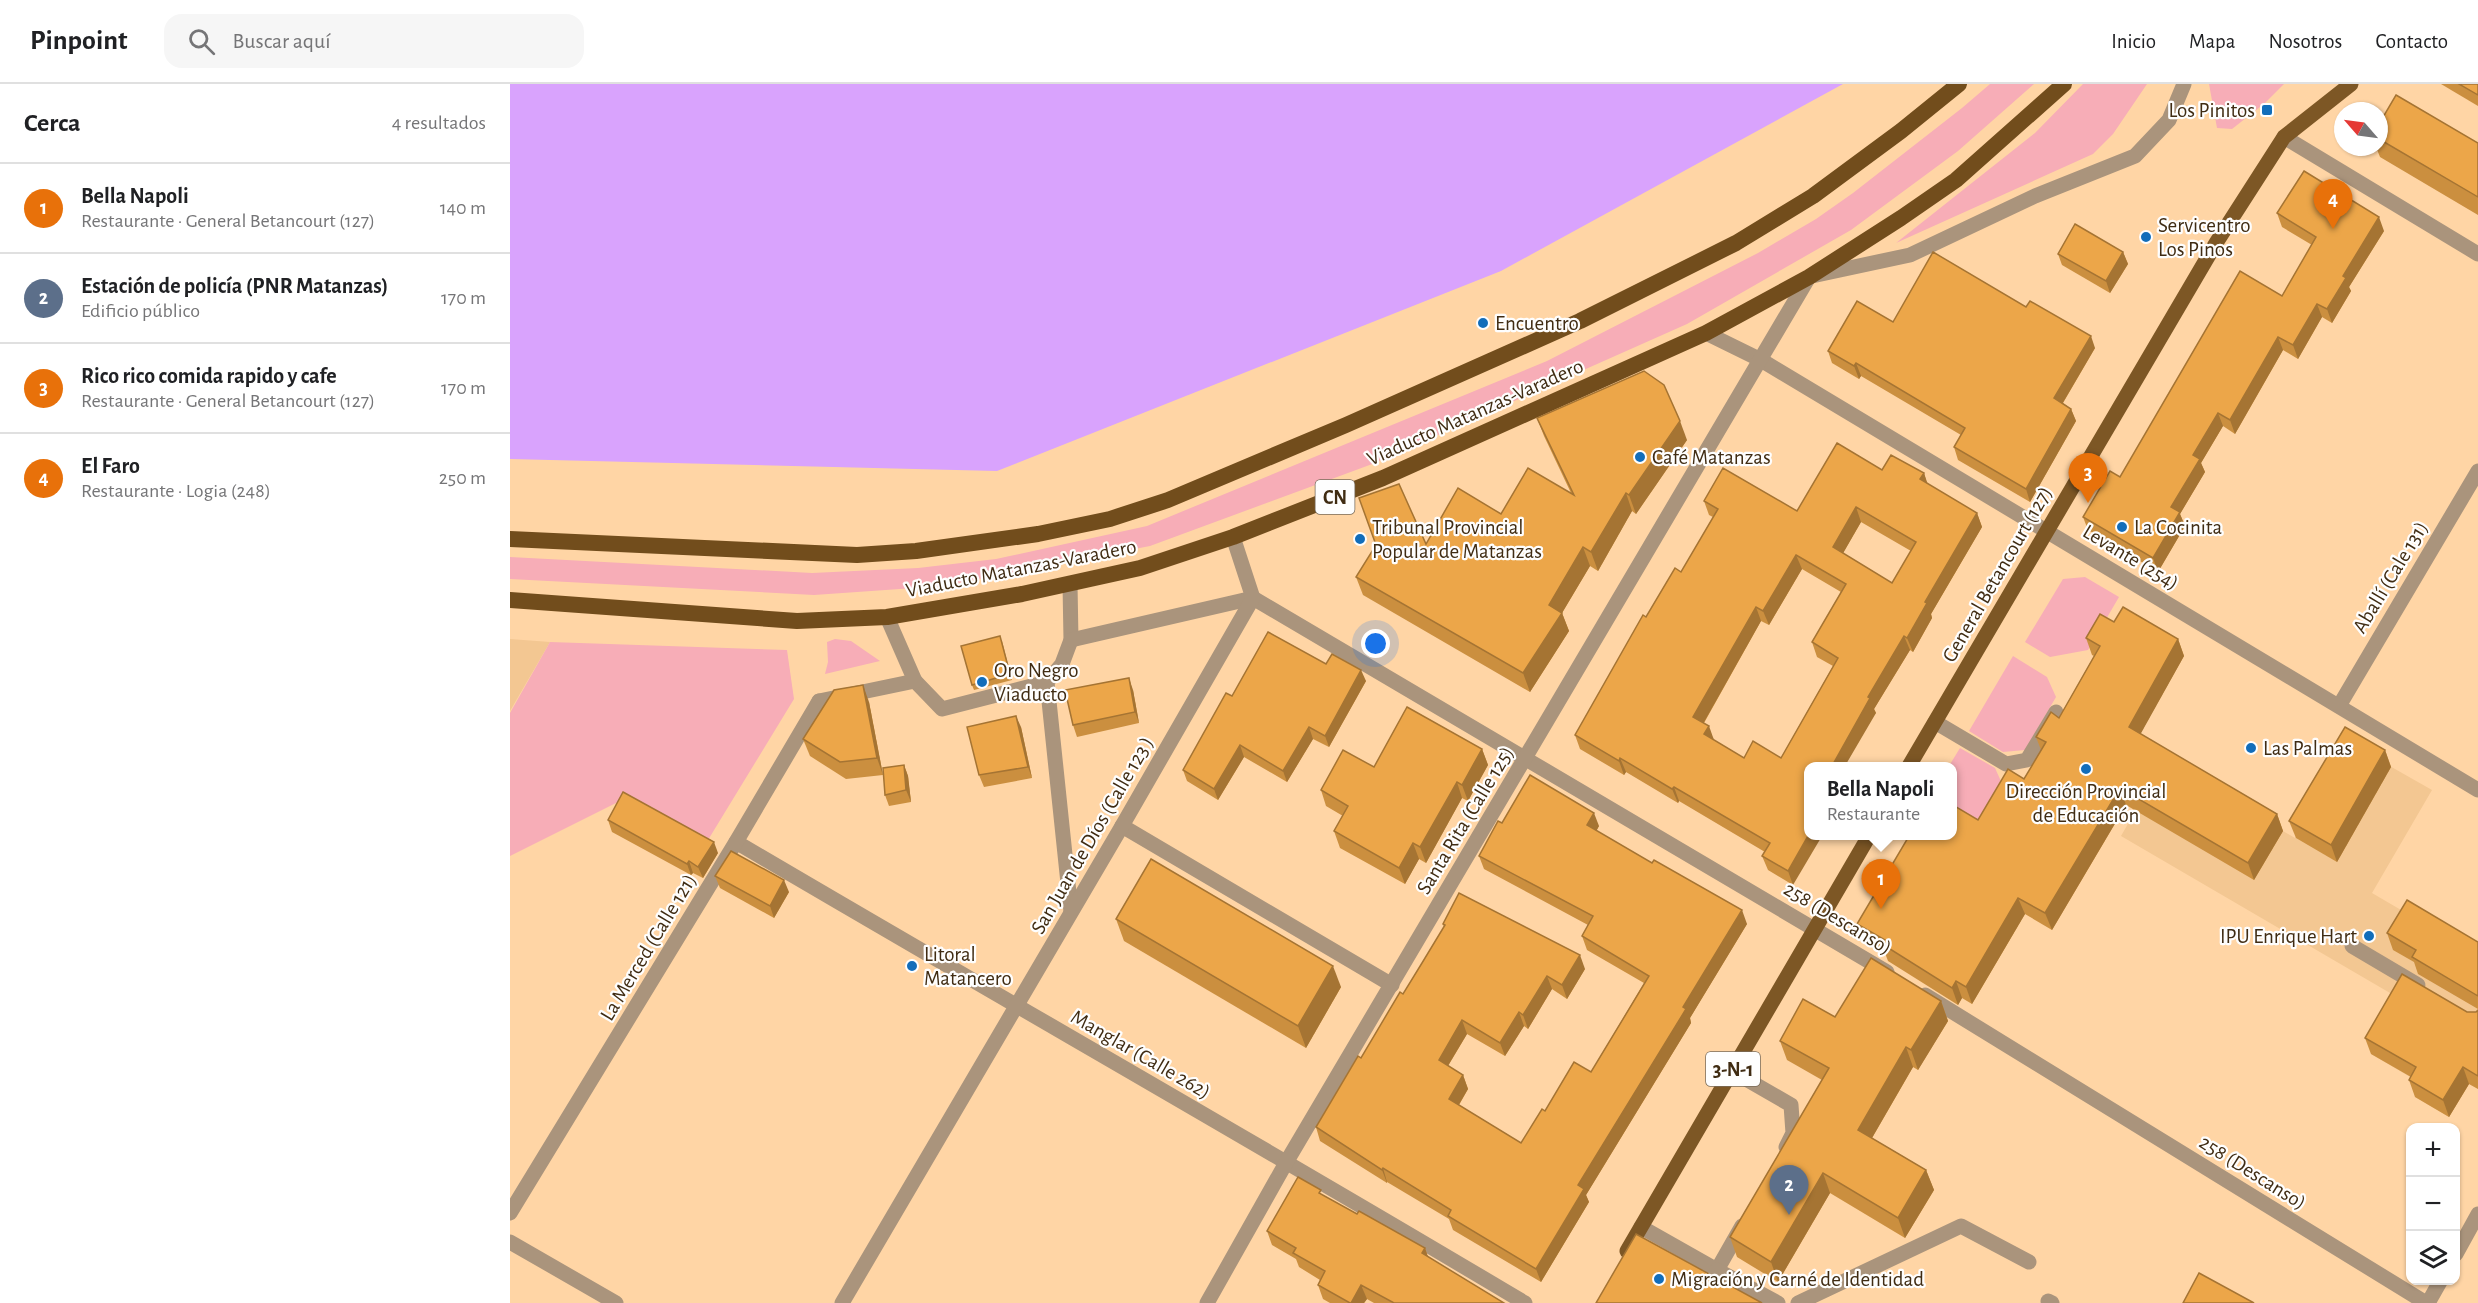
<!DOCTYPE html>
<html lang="es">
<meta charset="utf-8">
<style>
body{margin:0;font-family:"Alegreya Sans",sans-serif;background:#f6f6f6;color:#202124}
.controls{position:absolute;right:18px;bottom:18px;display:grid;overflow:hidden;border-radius:12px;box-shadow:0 2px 4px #0004}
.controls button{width:54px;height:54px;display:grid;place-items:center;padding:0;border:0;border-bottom:2px solid #e0e0e0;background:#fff;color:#202124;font:30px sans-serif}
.compass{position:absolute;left:1824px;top:18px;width:54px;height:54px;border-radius:50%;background:#fff;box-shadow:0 2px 4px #0004;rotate:298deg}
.you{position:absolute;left:866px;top:560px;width:21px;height:21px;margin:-15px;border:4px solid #fff;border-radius:50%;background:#1a73e8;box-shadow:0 0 0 9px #1a73e833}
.badge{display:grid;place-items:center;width:39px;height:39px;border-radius:50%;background:#b45309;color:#fff;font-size:20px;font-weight:700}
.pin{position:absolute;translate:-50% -50px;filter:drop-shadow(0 2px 3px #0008)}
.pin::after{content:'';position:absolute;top:32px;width:21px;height:18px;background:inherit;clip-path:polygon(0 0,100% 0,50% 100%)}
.popup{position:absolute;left:1294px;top:678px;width:153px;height:78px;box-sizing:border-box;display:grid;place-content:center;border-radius:12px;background:#fff;filter:drop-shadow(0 2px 4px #0005);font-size:20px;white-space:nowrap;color:#757577}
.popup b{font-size:22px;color:#202124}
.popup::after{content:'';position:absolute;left:50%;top:100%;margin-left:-12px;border:12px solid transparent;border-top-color:#fff}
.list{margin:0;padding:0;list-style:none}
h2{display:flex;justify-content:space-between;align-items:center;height:78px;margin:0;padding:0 24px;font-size:26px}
h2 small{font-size:20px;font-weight:400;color:#757577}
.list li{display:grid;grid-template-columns:39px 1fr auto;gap:18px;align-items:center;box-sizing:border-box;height:90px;padding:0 24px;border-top:2px solid #e0e0e0}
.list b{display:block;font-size:22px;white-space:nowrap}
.list p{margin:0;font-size:20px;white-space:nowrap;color:#757577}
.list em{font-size:20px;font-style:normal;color:#757577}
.icon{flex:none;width:33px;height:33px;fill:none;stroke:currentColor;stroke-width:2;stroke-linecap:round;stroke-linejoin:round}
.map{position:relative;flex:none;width:1968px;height:1219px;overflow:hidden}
header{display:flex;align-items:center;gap:36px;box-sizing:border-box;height:84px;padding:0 30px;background:#fff;border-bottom:2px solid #e0e0e0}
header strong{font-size:28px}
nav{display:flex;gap:33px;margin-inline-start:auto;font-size:21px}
.search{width:420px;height:54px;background:#f6f6f6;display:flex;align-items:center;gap:15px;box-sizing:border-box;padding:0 21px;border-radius:18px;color:#757577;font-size:22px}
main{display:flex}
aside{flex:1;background:#fff}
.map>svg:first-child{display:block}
</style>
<header>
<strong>Pinpoint</strong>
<div class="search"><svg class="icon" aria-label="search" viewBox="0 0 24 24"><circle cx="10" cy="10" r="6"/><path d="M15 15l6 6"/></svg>Buscar aquí</div>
<nav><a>Inicio</a><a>Mapa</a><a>Nosotros</a><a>Contacto</a></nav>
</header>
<main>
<aside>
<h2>Cerca<small>4 resultados</small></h2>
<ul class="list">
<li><span class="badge" style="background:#e8710a">1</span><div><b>Bella Napoli</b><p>Restaurante · General Betancourt (127)</p></div><em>140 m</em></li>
<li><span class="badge" style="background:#5c6f8a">2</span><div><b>Estación de policía (PNR Matanzas)</b><p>Edificio público</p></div><em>170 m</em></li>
<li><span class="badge" style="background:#e8710a">3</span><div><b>Rico rico comida rapido y cafe</b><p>Restaurante · General Betancourt (127)</p></div><em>170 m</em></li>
<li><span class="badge" style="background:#e8710a">4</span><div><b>El Faro</b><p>Restaurante · Logia (248)</p></div><em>250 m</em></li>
</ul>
</aside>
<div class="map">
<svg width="1968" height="1219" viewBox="0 0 1968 1219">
<rect width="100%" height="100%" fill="#ffd5a5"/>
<g fill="#f3c792">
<polygon points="0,555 40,558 0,627"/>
<polygon points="1841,660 1922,706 1862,809 1968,871 1968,1005 1959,1000 1939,1033 1905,1013 1912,1000 1861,970 1892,916 1611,752 1654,677 1785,754"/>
</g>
<g fill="#f7adb7">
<polygon points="1480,0 1524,0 1448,67 1341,146 1177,240 865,379 640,462 433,502 304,511 0,495 0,473 302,489 408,484 486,475 637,442 1037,277 1248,169 1306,135 1343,109 1452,24"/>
<polygon points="1573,0 1637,0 1603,50 1583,70 1386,159 1525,49"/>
<polygon points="1699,0 1774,0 1755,19 1722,45 1707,44"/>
<polygon points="1575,493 1609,513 1578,566 1540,573 1515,558 1553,495"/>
<polygon points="325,555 341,557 370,577 315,590 318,578 317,558"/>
<polygon points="40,558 277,566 284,615 198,756 118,713 0,772 0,629"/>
<polygon points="1503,572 1537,593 1546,613 1515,666 1493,668 1459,647"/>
<polygon points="1450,664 1485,684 1494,704 1467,745 1443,730 1443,682 1439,682"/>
</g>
<polygon fill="#d9a3fd" points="0,0 1333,0 991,187 487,387 0,375"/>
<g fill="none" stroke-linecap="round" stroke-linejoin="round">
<g stroke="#aa947c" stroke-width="15">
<polyline points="560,500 561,556 552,580 537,598 561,828"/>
<polyline points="561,556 743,514"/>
<polyline points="405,597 432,625 537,598"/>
<polyline points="309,617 405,597 377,533"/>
<polyline points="1425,638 1496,680 1517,676 1546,628"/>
<polyline points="612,742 882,901"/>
<polyline points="1842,862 1908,901"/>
<polyline points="1222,987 1281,1021 1283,1049 1276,1063"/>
<polyline points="1131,1143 1207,1186 1232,1142"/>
<polyline points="1207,1186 1268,1219"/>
<polyline points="1538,1217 1542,1219"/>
<polyline points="1288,1219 1451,1142 1519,1178"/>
</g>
<g stroke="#aa947c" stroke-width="15">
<polyline points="1774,53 1968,170"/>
<polyline points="1302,192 1400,171 1525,112 1625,72 1659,36 1674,0"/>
<polyline points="743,514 1377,888"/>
<polyline points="1829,622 1968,387"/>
<path d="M 226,758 C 489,913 754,1063 1015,1219"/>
<polyline points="1415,911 1916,1219"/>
<polyline points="0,1129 226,758 309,617"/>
<polyline points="1946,1170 1968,1130"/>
<polyline points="332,1219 612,742 743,514 723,453"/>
<polyline points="1918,1219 1931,1196"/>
</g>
<g stroke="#aa947c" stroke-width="15">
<polyline points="1196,249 1251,276 1968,706"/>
<polyline points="0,1158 106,1219"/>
<polyline points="697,1219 777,1077 1299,193"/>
</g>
<g stroke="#7d5725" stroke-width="15">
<polyline points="1399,682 1706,159 1774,53 1841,0"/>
<polyline points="1117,1167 1359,752"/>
</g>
<g stroke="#724d1c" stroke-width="16">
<polyline points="0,455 347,471 406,467 528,450 600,435 658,416 836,341 1070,237 1226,159 1303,112 1391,47 1449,0"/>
<polyline points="0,516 287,537 377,533 512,510 630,484 723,453 873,394 1196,249 1299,193 1391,134 1446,96 1554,0"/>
</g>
</g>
<g fill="#cb8f3f" fill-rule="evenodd">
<polygon points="1931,0 1968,0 1968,22"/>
<polygon points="1869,40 1968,59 1968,131 1870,73 1866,63 1869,63"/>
<polygon points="1767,129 1874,147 1839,203 1841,207 1822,239 1812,233 1788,275 1773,266 1725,350 1713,342 1691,379 1695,388 1670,430 1675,442 1648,488 1578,446 1573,433 1610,393 1772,212 1802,161 1772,143"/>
<polygon points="1613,168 1618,180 1600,209 1552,181 1548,170"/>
<polygon points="1383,238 1585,264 1553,319 1561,325 1566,337 1520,418 1448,376 1444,363 1451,351 1351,292 1349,295 1322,279 1318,267"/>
<polygon points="1027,334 1177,356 1126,430 1122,427 1088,487 1080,482 1052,529 1059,547 1020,608 853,511 846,493 916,460 991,430 1061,409 1034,352"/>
<path d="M 1372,386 L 1414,389 L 1417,400 L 1467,429 L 1472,443 L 1421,530 L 1422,534 L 1403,568 L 1400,566 L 1364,625 L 1366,629 L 1299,682 L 1283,801 L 1258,786 L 1252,772 L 1255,768 L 1169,717 L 1168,719 L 1116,688 L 1114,691 L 1070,665 L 1065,651 L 1136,533 L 1171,488 L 1203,433 L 1199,431 L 1194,417 L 1287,427 ZM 1351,438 L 1401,467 L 1382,499 L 1333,469 ZM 1292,485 L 1331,508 L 1302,558 L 1307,573 L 1323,582 L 1271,674 L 1234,674 L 1204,656 L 1194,639 L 1251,537 L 1259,541 Z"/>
<polygon points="1604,538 1668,555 1674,572 1630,650 1767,730 1773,747 1744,796 1616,721 1542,846 1515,830 1462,920 1452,914 1448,921 1378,877 1375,869 1354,857 1347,840 1514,695 1531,666 1526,653 1549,634 1584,572 1582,571 1576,554"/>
<polygon points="492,557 502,596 464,606 462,601"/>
<polygon points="816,580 856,597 819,663 803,655 777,698 734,673 708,716 677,697 673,686 722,612"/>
<polygon points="623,606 629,639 567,653 563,641"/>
<polygon points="359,618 373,691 336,695 300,672 293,655"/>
<polygon points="511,643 522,694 474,703 469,691"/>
<polygon points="972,665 978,681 958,717 952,714 916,779 909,775 895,800 830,764 824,747 833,732 816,722 811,706 864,683"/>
<polygon points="1875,666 1881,683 1827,778 1786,754 1779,737"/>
<polygon points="394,681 398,692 401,718 379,722 375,711"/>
<polygon points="98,736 208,769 193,794 183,789 181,791 102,748"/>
<polygon points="992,739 1089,742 1086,747 1237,840 1180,934 1181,939 1076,1111 1079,1118 1031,1198 943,1146 939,1135 877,1098 877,1099 810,1057 806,1043 893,910 934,843 933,840 1075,885 1057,915 1042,905 1018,945 1014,942 995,972 957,950 938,982 953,991 958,1005 949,1021 1011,1059 1035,1027 1081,988 1134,899 1077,866 1072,852 1078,841 974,785 969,772"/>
<polygon points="205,792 279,808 264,834 210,804"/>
<polygon points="606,835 831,903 796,964 614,857"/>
<polygon points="1877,849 1968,858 1968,925 1908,890 1904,878 1883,866"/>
<polygon points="1431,917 1438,937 1408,986 1403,983 1362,1054 1416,1086 1424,1106 1395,1154 1320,1109 1268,1198 1227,1173 1220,1153 1312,996 1277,976 1270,957 1325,933"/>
<polygon points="1968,926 1968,1005 1959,1000 1939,1033 1905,1013 1899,996 1901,993 1861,970 1855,954 1957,928 1966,928"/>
<polygon points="813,1111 847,1130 915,1164 918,1173 994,1219 864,1219 857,1215 854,1219 820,1219 813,1215 808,1201 810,1196 789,1183 786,1175 762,1161 757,1147"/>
</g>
<g fill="#a57433">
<polygon points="1869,133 1874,147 1839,203 1841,207 1822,239 1817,225 1833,192"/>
<polygon points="1613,168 1618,180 1600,209 1596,197"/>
<polygon points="1807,220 1812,233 1788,275 1783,261"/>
<polygon points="1581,252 1585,264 1548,327 1544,314"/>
<polygon points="1768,253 1773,266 1725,350 1720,336"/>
<polygon points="1346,279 1351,292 1349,295 1344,282"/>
<polygon points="1561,325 1566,337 1520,418 1516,405"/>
<polygon points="1708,329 1713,342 1691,379 1695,388 1670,430 1675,442 1648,488 1643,474 1661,423 1683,371"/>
<polygon points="1170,337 1177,356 1126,430 1119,411"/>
<polygon points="1414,389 1419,404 1410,395"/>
<polygon points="1116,409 1122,427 1088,487 1081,468"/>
<polygon points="1346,423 1351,438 1328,478 1323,463"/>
<polygon points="1467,429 1472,443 1421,530 1422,534 1403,568 1397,554 1415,518"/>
<polygon points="1073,463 1080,482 1052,529 1059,547 1020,608 1013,589 1039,521"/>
<polygon points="1286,471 1292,485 1259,541 1253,527"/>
<polygon points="1246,523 1251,537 1189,647 1183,633"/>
<polygon points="1394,552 1400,566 1364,625 1366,629 1335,682 1322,682 1358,613"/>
<polygon points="1668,555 1674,572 1625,660 1619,643"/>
<polygon points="851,586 856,597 819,663 815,652"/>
<polygon points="619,594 623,606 629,639 625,628"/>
<polygon points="353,601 359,618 373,691 367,674"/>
<polygon points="506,632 511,643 522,694 518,683"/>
<polygon points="1199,642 1204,656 1194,650"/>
<polygon points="799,643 803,655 777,698 773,687"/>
<polygon points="730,661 734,673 708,716 704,705"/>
<polygon points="972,665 978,681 958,717 952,701"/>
<polygon points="1875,666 1881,683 1827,778 1821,761"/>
<polygon points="1110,674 1116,688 1114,691 1109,677"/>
<polygon points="394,681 398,692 401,718 396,706"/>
<polygon points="947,698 952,714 916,779 910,763"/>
<polygon points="1164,703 1169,717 1168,719 1162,705"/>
<polygon points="1610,704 1616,721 1542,846 1535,829"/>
<polygon points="1084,729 1089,742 1082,755 1077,741"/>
<polygon points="1767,730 1773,747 1744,796 1738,779"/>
<polygon points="1299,750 1299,752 1312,752 1283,801 1278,787"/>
<polygon points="204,758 208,769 193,794 188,783"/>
<polygon points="903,759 909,775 895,800 889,784"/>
<polygon points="179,777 183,789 181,791 177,780"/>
<polygon points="274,796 279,808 264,834 260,822"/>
<polygon points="1508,814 1515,830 1462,920 1456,903"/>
<polygon points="1232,826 1237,840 1180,934 1181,939 1076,1111 1079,1118 1031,1198 1026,1185 1068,1101 1173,923"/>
<polygon points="1070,871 1075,885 1057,915 1052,901"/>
<polygon points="823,882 831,903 796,964 788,942"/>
<polygon points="1037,892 1042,905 1018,945 1013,931"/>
<polygon points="1446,897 1452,914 1448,921 1442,904"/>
<polygon points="1431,917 1438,937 1408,986 1401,966"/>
<polygon points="1009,928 1014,942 995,972 990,959"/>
<polygon points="952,936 957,950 933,990 929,976"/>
<polygon points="1396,963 1403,983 1355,1066 1348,1046"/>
<polygon points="1953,983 1959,1000 1939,1033 1933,1016"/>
<polygon points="953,991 958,1005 944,1029 939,1015"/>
<polygon points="873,1084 877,1098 877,1099 872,1086"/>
<polygon points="1416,1086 1424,1106 1395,1154 1388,1134"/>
<polygon points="1313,1089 1320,1109 1268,1198 1261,1178"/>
<polygon points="915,1164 920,1179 912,1169"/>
<polygon points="851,1201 857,1215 854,1219 841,1219"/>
</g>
<g fill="#eca649" stroke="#a57433" stroke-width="1.5" fill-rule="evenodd">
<polygon points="1949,0 1968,0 1968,11"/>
<polygon points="1886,11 1968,59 1968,113 1869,55 1869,40"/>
<polygon points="1794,87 1869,133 1833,192 1836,194 1817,225 1807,220 1783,261 1768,253 1720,336 1708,329 1683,371 1690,375 1661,423 1670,428 1643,474 1573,433 1600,387 1610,393 1730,187 1772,212 1806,153 1767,129"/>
<polygon points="1565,140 1613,168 1596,197 1548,170"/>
<polygon points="1423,168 1516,223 1520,217 1581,252 1544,314 1561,325 1516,405 1444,363 1455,344 1346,279 1344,282 1318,267 1347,217 1383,238"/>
<polygon points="1134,287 1154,301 1170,337 1119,411 1116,409 1081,468 1073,463 1039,521 1052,529 1013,589 846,493 866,461 849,414 889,400 916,460 948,404 991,430 1018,384 1064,411 1027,334"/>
<path d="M 1327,359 L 1372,386 L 1381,371 L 1414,389 L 1410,395 L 1467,429 L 1415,518 L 1417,519 L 1397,554 L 1394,552 L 1358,613 L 1360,614 L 1322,682 L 1299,682 L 1299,750 L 1278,787 L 1252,772 L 1260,759 L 1164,703 L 1162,705 L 1110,674 L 1109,677 L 1065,651 L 1133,531 L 1136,533 L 1165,484 L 1171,488 L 1208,425 L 1194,417 L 1213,384 L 1287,427 ZM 1346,423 L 1406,458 L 1382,499 L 1323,463 ZM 1286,471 L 1336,500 L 1302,558 L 1328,574 L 1271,674 L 1243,657 L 1234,674 L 1194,650 L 1199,642 L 1183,633 L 1246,523 L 1253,527 Z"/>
<polygon points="1613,523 1668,555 1619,643 1767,730 1738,779 1610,704 1535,829 1508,814 1456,903 1446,897 1442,904 1372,860 1375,856 1347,840 1399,752 1443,752 1443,721 1468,736 1498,685 1514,695 1536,658 1526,653 1541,628 1549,634 1590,562 1576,554 1590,530 1604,538"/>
<polygon points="758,548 816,580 822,570 851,586 815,652 799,643 773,687 730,661 704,705 673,686 716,609 722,612"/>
<polygon points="490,552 500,590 462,601 451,562"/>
<polygon points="619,594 625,628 563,641 555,606"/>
<polygon points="353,601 367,674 330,678 293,655 324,606"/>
<polygon points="897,623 972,665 952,701 947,698 910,763 903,759 889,784 824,747 838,722 811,706 833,666 864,683"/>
<polygon points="506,632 518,683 469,691 457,643"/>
<polygon points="1835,643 1875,666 1821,761 1779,737"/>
<polygon points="394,681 396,706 375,711 373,684"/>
<polygon points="1020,691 1084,729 1077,741 1142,779 1144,776 1232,826 1173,923 1176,925 1068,1101 1074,1105 1026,1185 938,1132 941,1126 873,1084 872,1086 806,1043 848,972 851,974 890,908 893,910 912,879 935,841 933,840 949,809 1070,871 1052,901 1037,892 1013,931 1009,928 990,959 952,936 929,976 953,991 939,1015 1011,1059 1032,1025 1035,1027 1064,978 1081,988 1139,892 1072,852 1083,832 969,772 988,737 992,739"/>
<polygon points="113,708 204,758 188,783 179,777 177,780 98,736"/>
<polygon points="221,767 274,796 260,822 205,792"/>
<polygon points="641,775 823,882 788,942 606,835"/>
<polygon points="1897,816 1968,858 1968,912 1902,873 1906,866 1877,849"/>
<polygon points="1361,874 1431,917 1401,966 1396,963 1348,1046 1416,1086 1388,1134 1313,1089 1261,1178 1220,1153 1319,984 1270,957 1293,915 1325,933"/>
<polygon points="1892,890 1957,928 1966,928 1968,926 1968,992 1953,983 1933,1016 1899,996 1906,983 1855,954"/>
<polygon points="788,1093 811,1106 809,1109 847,1130 849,1127 915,1164 912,1169 994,1219 884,1219 851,1201 841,1219 840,1219 808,1201 815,1187 783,1169 786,1164 757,1147"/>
<polygon points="1126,1150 1252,1219 1086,1219"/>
<polygon points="1689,1189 1744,1219 1673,1219"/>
</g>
<g fill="#126dba" stroke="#fefefe" stroke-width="2">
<rect x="1751" y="20" width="12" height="12" rx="3"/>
<circle cx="1636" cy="153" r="6"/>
<circle cx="973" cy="239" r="6"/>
<circle cx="1130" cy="373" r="6"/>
<circle cx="1612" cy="443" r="6"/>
<circle cx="850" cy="455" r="6"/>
<circle cx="472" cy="598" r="6"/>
<circle cx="1741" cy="664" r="6"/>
<circle cx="1576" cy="685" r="6"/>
<circle cx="1859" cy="852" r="6"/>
<circle cx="402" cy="882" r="6"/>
<circle cx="1149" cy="1195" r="6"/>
</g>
<g text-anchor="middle" stroke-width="4.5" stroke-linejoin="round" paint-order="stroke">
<g fill="#fefefe" stroke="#796b5a" stroke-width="1.5">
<rect x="805.5" y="396" width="39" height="34" rx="4.5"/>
<rect x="1196" y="968" width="54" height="34" rx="4.5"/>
</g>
<g font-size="20" font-weight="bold" fill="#402c13">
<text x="825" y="420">CN</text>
<text x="1223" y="992">3-N-1</text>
</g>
<g font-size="21" fill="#402c13" stroke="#fefefe" text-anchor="start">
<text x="1745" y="33" text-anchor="end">Los Pinitos</text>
<text x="1648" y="148">Servicentro<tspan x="1648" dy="24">Los Pinos</tspan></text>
<text x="985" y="246">Encuentro</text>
<text x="1142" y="380">Café Matanzas</text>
<text x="862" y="450">Tribunal Provincial<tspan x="862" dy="24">Popular de Matanzas</tspan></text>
<text x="1624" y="450">La Cocinita</text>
<text x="484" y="593">Oro Negro<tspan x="484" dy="24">Viaducto</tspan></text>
<text x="1753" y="671">Las Palmas</text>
<text x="1576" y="714" text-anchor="middle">Dirección Provincial<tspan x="1576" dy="24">de Educación</tspan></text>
<text x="1847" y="859" text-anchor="end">IPU Enrique Hart</text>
<text x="414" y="877">Litoral<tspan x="414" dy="24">Matancero</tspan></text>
<text x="1161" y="1202">Migración y Carné de Identidad</text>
</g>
<g font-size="21" fill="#402c13" stroke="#fefefe">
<text transform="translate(965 328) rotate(-24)" y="7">Viaducto Matanzas-Varadero</text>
<text transform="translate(1621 473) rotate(31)" y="7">Levante (254)</text>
<text transform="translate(511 484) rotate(-11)" y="7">Viaducto Matanzas-Varadero</text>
<text transform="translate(1487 490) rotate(-60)" y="7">General Betancourt (127)</text>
<text transform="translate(1880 493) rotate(-59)" y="7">Aballí (Cale 131)</text>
<text transform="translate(955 736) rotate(-59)" y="7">Santa Rita (Calle 125)</text>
<text transform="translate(582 751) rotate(-60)" y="7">San Juan de Díos (Calle 123 )</text>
<text transform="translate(1328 834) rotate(31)" y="7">258 (Descanso)</text>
<text transform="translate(138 863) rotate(-59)" y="7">La Merced (Calle 121)</text>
<text transform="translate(631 970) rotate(30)" y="7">Manglar (Calle 262)</text>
<text transform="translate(1743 1088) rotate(32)" y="7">258 (Descanso)</text>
</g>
</g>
</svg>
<div class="controls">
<button>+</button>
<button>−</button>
<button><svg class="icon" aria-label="layers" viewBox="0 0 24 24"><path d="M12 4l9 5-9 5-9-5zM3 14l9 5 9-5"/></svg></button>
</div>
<svg class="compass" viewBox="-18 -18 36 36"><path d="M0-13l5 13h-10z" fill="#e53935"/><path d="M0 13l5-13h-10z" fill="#757577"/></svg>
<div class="you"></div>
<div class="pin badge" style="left:1371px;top:825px;background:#e8710a">1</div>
<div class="popup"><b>Bella Napoli</b>Restaurante</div>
<div class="pin badge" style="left:1279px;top:1131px;background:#5c6f8a">2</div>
<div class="pin badge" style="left:1578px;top:419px;background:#e8710a">3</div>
<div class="pin badge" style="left:1823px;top:145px;background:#e8710a">4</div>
</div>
</main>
